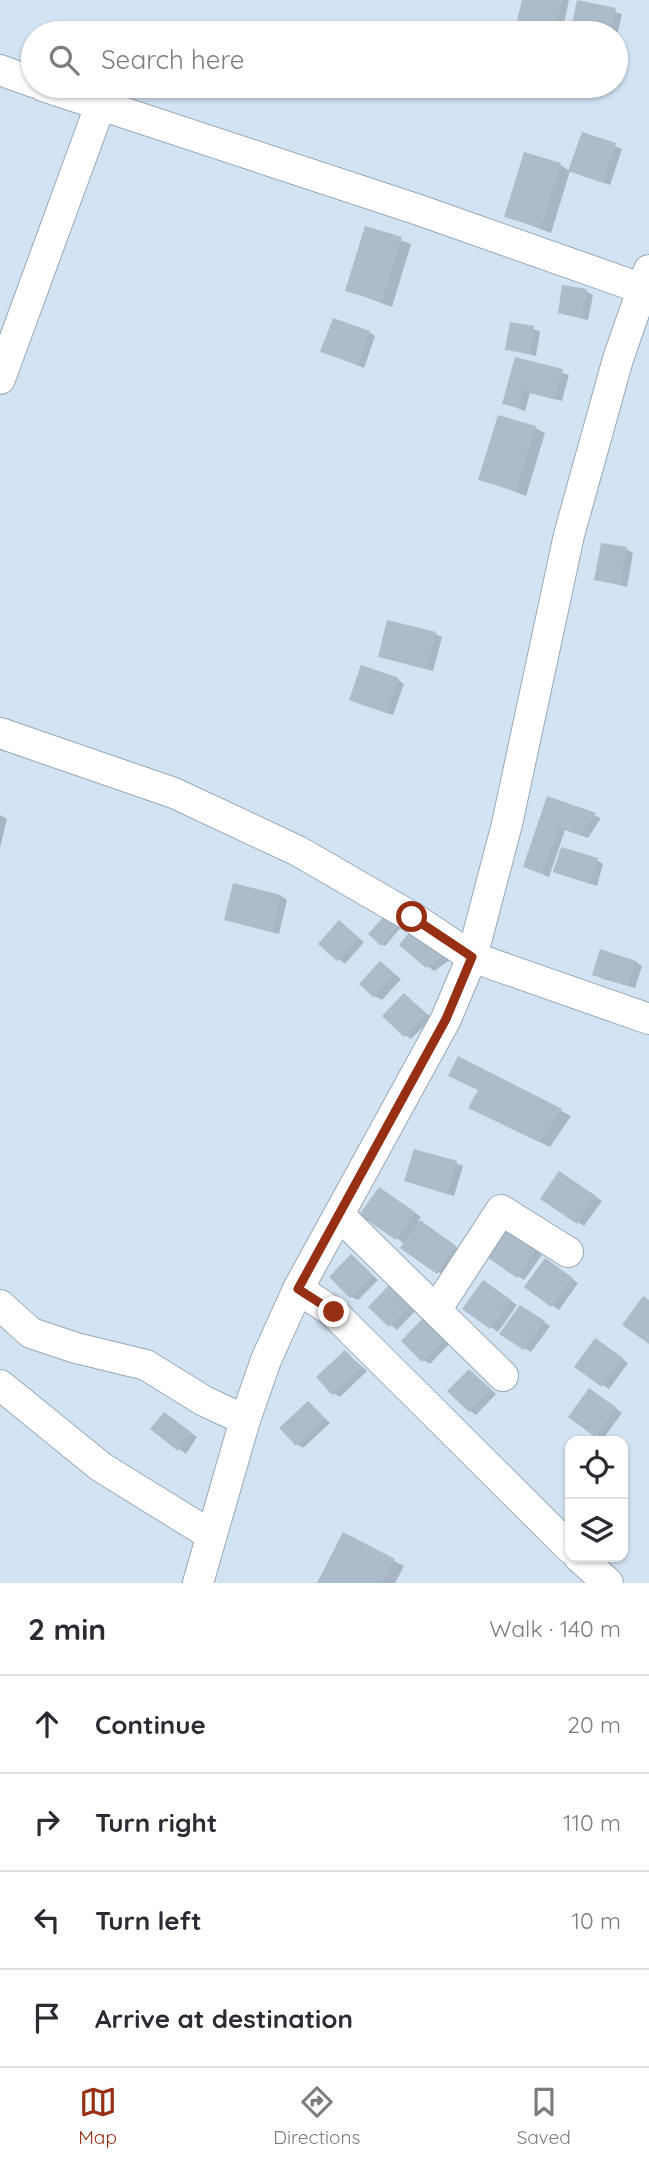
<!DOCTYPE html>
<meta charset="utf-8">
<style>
body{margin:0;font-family:Quicksand,sans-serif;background:#f2f2f3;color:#2b2b33}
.controls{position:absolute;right:21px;bottom:21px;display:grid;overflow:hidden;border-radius:14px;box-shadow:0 2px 5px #0004}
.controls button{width:63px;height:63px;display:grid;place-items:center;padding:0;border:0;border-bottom:2px solid #e1e1e2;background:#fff;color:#2b2b33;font:35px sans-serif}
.stop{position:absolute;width:21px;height:21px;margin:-16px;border:5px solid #972f15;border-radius:50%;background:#fff}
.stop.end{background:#972f15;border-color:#fff;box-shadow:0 2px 7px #0008}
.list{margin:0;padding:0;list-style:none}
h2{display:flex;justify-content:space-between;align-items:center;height:91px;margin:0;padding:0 28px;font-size:30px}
h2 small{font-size:23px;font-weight:400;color:#7c7c81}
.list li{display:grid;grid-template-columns:46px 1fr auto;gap:21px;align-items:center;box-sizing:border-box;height:98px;padding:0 28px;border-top:2px solid #e1e1e2}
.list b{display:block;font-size:26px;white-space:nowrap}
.list em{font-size:23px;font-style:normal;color:#7c7c81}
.icon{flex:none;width:38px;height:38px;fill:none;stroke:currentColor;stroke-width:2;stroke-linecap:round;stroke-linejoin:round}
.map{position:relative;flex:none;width:649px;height:1583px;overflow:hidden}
.search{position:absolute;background:#fff;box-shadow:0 2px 5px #0004;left:21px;right:21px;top:21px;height:77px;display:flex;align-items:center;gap:18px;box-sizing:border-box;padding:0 24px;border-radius:38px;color:#7c7c81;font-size:26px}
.sheet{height:483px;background:#fff}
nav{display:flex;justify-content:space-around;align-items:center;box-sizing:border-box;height:98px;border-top:2px solid #e1e1e2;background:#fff;font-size:19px;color:#7c7c81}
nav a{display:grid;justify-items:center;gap:4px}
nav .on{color:#972f15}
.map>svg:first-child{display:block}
</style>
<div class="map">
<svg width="649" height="1583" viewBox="0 0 649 1583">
<rect width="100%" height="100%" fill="#d2e3f3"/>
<g fill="#0003">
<polygon points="523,0 569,0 562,32 519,21"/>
<polygon points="579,2 622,14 616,40 616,33 572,33"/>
<polygon points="583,134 622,149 610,185 570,171"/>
<polygon points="560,165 570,171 551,233 506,216"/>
<polygon points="366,228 411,244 392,307 347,290"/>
<polygon points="586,291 593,295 588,320 559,313"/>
<polygon points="511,324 540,331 536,356 507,349"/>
<polygon points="369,332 375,336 364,368 322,351"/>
<polygon points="516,359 569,375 562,401 530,393 525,411 504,403"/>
<polygon points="535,428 545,433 526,496 480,479"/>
<polygon points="626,549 633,553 627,587 596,579"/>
<polygon points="435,634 442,637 433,671 380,657"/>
<polygon points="398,680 404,684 393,715 357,703"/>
<polygon points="548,798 601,818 588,838 565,830 549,877 525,867"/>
<polygon points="0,815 7,819 0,848"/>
<polygon points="597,860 603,864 597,886 555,872"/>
<polygon points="281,896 287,900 279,934 226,920"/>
<polygon points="388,914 402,926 385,946 382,944"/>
<polygon points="340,922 364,942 345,964 320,944"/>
<polygon points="401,945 453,958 434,971"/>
<polygon points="636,962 642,966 635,988 600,978"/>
<polygon points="381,963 401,979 382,1000 375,996"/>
<polygon points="405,995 432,1018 411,1039 405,1035"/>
<polygon points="459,1058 571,1116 550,1147 480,1113 480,1090"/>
<polygon points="456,1163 463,1166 454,1196 406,1181"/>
<polygon points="566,1177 602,1201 584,1226 543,1199"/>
<polygon points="386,1193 421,1217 418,1221 462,1251 444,1276 397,1238"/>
<polygon points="507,1230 542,1255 524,1280 518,1276"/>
<polygon points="351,1256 378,1280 358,1300 351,1297"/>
<polygon points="552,1264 578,1283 559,1310 526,1287"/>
<polygon points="490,1286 517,1305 498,1332 465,1309"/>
<polygon points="397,1290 417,1309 397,1330 370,1307"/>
<polygon points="521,1307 550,1326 531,1352 502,1334"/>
<polygon points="430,1324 450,1343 430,1364 423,1360"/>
<polygon points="602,1344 628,1363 609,1389 603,1385"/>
<polygon points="345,1352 367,1371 340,1397 333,1393"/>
<polygon points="469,1371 496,1394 476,1415 470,1411"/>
<polygon points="596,1394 622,1413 603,1439 570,1416"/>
<polygon points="308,1403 330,1423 303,1448 297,1444"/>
<polygon points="171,1418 197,1437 186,1454 153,1428"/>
<polygon points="344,1535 404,1566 395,1583 319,1583"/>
</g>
<g fill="#acbccb">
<polygon points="522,0 562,0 555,30 517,21"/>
<polygon points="577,0 616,8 610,33 570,33"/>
<polygon points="582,132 616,143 603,183 568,171"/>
<polygon points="524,152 561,163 541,228 504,217"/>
<polygon points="365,226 402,237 382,302 345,291"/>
<polygon points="562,285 587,289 582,318 558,313"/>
<polygon points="333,318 370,331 358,365 320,352"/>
<polygon points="510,322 534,326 530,354 505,350"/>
<polygon points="515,357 563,369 555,399 523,391 519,408 502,404"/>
<polygon points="498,415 536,426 516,491 478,480"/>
<polygon points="601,543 627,547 620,585 594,580"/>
<polygon points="387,620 436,632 427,669 378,657"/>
<polygon points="361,665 399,678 386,713 349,700"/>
<polygon points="547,796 596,813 581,835 559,827 542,874 523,867"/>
<polygon points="561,847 598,858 590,884 553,872"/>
<polygon points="233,883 281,895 272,932 224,920"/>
<polygon points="388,912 401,923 381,946 368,934"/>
<polygon points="339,920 359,938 337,961 318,944"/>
<polygon points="415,926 448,953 426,968 399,945"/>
<polygon points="600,949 636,961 628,986 592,975"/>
<polygon points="380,961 395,974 374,998 359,984"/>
<polygon points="404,993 426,1014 404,1037 382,1016"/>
<polygon points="458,1056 562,1109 539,1142 468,1108 478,1090 448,1076"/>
<polygon points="414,1149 457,1161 447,1194 404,1181"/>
<polygon points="559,1171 596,1196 577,1224 540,1199"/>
<polygon points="379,1187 415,1212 396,1240 359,1215"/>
<polygon points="420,1220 456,1246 437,1274 400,1248"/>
<polygon points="500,1224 536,1250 517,1278 480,1252"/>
<polygon points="351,1254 373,1275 350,1298 329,1277"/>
<polygon points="545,1258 573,1278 551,1307 524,1287"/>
<polygon points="483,1280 511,1300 490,1329 462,1309"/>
<polygon points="390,1284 412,1305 389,1327 368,1307"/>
<polygon points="643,1296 649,1300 649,1344 622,1325"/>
<polygon points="520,1305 545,1321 524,1350 499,1334"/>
<polygon points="423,1318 445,1339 422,1362 401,1341"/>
<polygon points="595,1338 623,1358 602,1387 574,1367"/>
<polygon points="345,1350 361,1367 332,1395 316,1377"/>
<polygon points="469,1369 491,1389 469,1412 447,1391"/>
<polygon points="589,1388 617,1408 595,1437 568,1417"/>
<polygon points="308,1401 325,1418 296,1446 279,1428"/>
<polygon points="164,1412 191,1432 178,1451 150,1429"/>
<polygon points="343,1532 395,1559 382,1583 317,1583"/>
</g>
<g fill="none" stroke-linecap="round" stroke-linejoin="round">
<g stroke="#98a8b6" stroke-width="32">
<g id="minor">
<polyline points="0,70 33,82"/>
<polyline points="43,86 419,210 643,289"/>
<polyline points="0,379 100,106"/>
<polyline points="0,733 174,793 298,851 412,917 472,957 649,1019"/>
<polyline points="340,1216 503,1376"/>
<polyline points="298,1289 333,1312 570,1548"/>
<polyline points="0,1305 31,1333 76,1348 146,1365 204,1401 245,1420"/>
<polyline points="436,1310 501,1210 568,1252"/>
<polyline points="0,1385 101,1467 211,1535"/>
<polyline points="579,1557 608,1583"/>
<polyline points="198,1583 245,1420 266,1360 298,1289 446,1019 472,957 507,824 569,535 618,359 649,270"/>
</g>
</g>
<use href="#minor" stroke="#fff" stroke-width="30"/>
</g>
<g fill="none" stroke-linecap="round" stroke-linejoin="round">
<polyline stroke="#972f15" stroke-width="9" points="334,1312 298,1289 446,1019 472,957 412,917"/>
</g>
</svg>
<div class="controls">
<button><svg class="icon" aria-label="locate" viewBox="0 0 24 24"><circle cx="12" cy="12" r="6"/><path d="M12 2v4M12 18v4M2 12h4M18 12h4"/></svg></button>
<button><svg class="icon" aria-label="layers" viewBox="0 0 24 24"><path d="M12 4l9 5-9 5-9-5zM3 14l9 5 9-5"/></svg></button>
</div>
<div class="stop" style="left:412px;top:917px"></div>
<div class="stop end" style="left:334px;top:1312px"></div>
<div class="search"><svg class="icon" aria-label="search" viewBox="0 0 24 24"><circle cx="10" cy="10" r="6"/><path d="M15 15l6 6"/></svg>Search here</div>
</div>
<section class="sheet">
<h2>2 min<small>Walk · 140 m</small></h2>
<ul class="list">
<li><svg class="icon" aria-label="ahead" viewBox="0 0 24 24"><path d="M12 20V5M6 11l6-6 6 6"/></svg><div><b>Continue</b></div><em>20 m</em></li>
<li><svg class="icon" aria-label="right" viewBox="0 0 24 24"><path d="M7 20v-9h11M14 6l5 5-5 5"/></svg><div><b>Turn right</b></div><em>110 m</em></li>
<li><svg class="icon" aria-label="left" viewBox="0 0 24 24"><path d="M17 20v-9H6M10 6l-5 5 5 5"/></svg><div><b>Turn left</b></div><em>10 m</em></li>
<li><svg class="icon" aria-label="arrive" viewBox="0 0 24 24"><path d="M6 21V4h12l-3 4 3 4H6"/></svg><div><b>Arrive at destination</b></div></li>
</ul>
</section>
<nav>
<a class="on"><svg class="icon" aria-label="map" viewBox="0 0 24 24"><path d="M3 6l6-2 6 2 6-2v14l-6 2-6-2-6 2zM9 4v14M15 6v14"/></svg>Map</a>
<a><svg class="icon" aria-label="directions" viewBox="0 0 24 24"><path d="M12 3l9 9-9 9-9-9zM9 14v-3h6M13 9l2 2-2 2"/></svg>Directions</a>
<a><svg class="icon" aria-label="saved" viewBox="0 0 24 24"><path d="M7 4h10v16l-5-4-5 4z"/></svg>Saved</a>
</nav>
